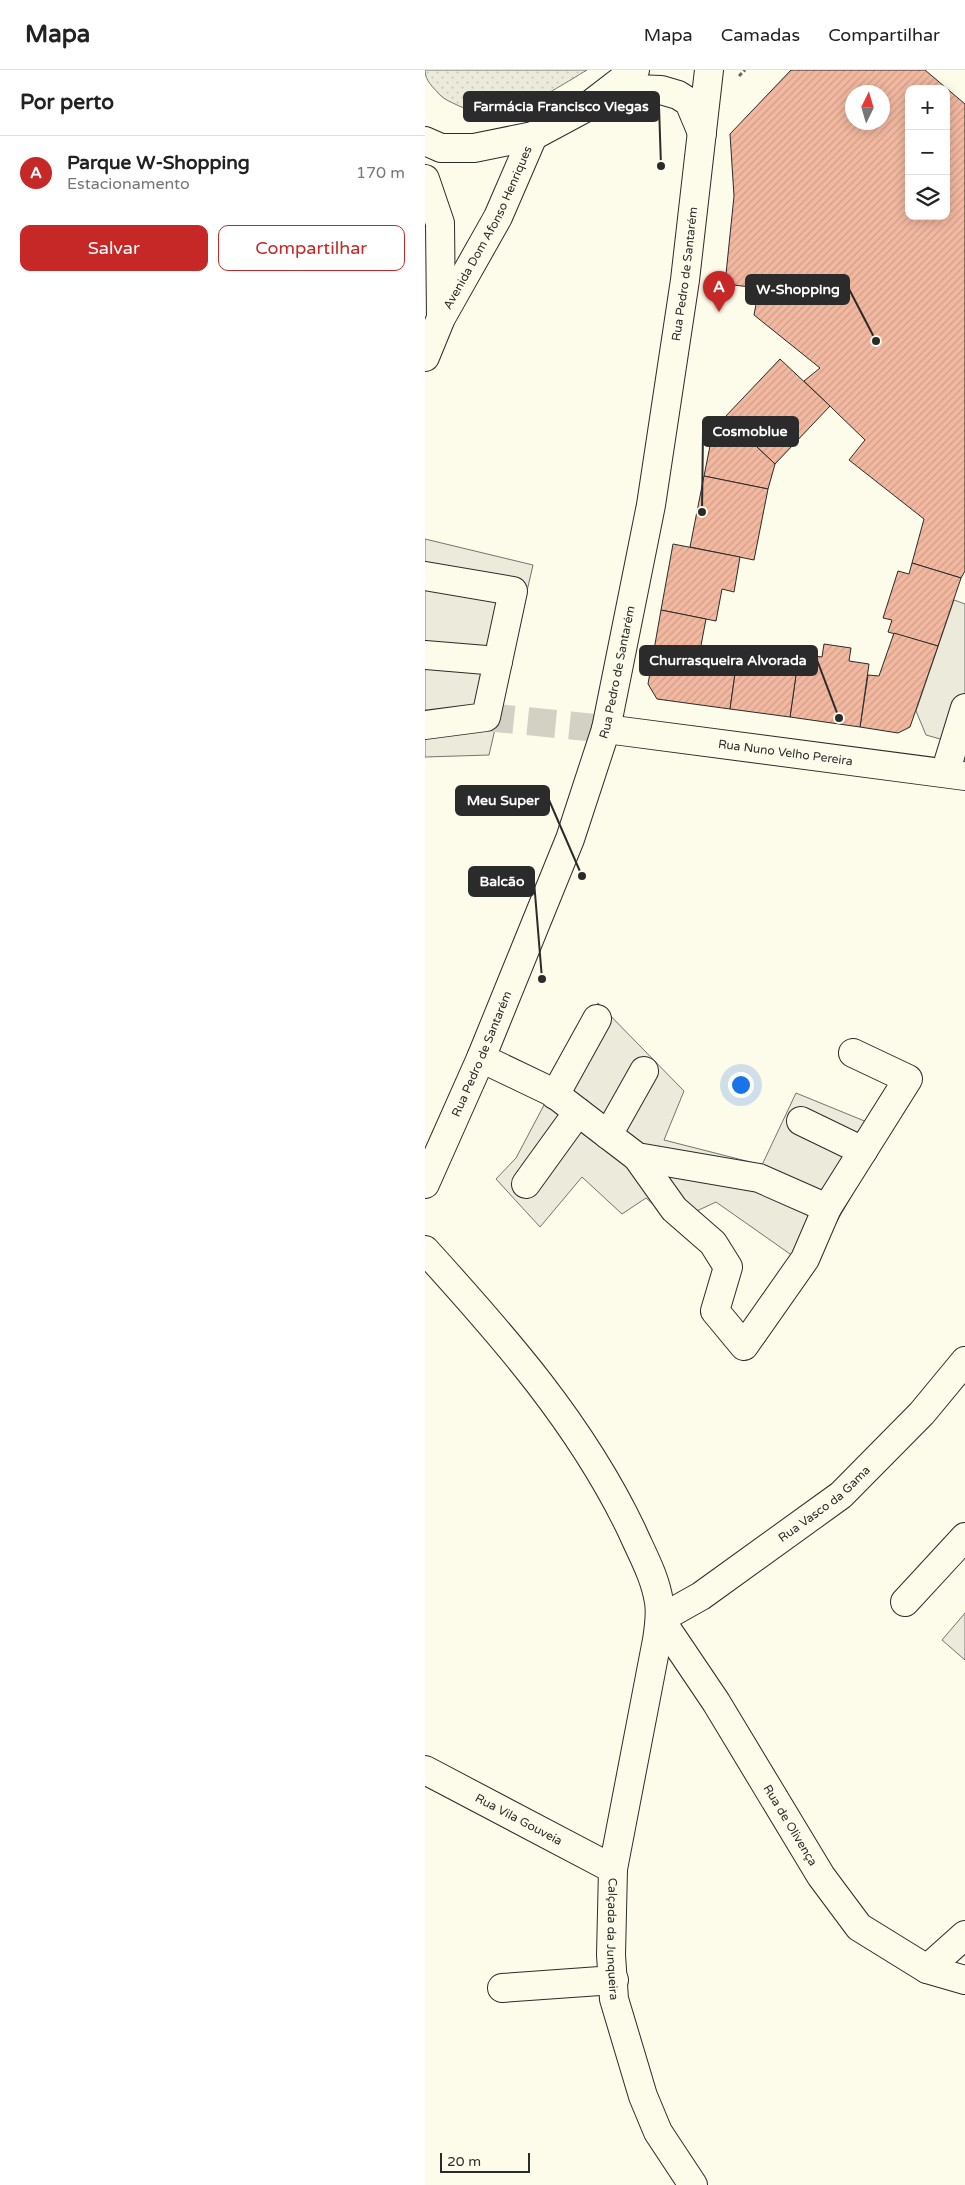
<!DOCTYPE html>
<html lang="pt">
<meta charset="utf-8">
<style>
body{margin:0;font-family:"Varela Round",sans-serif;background:#f6f6f6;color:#222}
.controls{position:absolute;right:15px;top:15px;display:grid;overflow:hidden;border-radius:10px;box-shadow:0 2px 12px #0003}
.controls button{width:45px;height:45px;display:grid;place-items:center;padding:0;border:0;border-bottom:1px solid #e0e0e0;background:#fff;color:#222;font:25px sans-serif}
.compass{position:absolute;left:420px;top:15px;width:45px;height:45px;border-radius:50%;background:#fff;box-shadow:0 2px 12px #0003;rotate:5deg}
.scale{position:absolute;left:15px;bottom:12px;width:90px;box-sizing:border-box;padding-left:5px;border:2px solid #2b2b2b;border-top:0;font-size:14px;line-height:18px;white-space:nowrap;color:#2b2b2b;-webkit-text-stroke:4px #fdfbea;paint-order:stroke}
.you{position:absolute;left:315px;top:1014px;width:18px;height:18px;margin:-12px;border:4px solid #fff;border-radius:50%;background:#1a73e8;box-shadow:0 0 0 8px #1a73e833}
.badge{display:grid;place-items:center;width:32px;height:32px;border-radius:50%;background:#c62828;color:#fff;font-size:16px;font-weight:700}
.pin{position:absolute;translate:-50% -41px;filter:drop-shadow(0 1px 2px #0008)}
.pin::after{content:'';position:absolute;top:26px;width:18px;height:15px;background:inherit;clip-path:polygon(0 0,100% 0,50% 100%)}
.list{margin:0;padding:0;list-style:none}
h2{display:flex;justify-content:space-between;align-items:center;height:65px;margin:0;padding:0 20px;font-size:21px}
h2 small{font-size:16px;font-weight:400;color:#767676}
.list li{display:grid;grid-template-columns:32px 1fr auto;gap:15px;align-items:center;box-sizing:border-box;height:75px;padding:0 20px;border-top:1px solid #e0e0e0}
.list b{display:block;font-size:19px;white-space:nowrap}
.list p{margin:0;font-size:16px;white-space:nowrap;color:#767676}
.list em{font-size:16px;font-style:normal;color:#767676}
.actions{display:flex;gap:10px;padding:15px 20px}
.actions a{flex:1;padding:11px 0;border:1px solid #c62828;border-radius:10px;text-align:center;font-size:18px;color:#c62828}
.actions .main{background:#c62828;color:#fff}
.icon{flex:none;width:28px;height:28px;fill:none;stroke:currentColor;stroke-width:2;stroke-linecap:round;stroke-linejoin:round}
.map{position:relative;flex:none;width:540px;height:2115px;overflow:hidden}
header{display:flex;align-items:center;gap:30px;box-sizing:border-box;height:70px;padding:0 25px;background:#fff;border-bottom:1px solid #e0e0e0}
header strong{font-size:24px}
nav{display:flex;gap:28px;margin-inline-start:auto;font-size:18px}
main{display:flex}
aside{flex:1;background:#fff}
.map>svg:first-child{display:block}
</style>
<header>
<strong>Mapa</strong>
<nav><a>Mapa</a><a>Camadas</a><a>Compartilhar</a></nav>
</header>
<main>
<aside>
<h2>Por perto<small></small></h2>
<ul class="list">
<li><span class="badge">A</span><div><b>Parque W-Shopping</b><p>Estacionamento</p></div><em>170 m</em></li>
</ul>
<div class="actions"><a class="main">Salvar</a><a>Compartilhar</a></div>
</aside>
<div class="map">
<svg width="540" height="2115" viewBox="0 0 540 2115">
<defs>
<pattern id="grass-dots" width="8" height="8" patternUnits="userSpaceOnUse" patternTransform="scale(1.25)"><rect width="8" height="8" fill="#ecebdb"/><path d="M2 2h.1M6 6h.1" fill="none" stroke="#cbcabc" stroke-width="1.8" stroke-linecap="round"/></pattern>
<pattern id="building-hatch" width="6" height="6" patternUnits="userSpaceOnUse" patternTransform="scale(1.25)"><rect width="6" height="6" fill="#f2b8a0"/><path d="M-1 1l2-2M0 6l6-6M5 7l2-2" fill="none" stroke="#d09e8a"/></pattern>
</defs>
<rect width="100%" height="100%" fill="#fdfbea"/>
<path fill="url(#grass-dots)" stroke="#74746e" d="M 0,0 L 162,0 C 123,23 77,57 32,35 C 26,32 20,30 15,25 C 8,17 0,11 0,0 Z"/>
<polygon fill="#ecebdb" stroke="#74746e" points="540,1543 540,1590 517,1570"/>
<g fill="#eceadb" stroke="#74746e">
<polygon points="0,469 108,495 64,685 0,687"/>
<polygon points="529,530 540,534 540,676 501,665 491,641"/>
<polygon points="173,933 259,1021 239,1070 337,1095 371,1023 464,1061 385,1198 291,1132 248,1152 221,1128 197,1144 157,1107 115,1157 71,1109 91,1088"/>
</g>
<g fill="url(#building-hatch)" stroke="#2b2b2b" fill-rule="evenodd">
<path d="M 366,0 L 500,0 L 540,34 L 540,501 L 536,508 L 487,493 L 499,449 L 424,390 L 440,370 L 379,311 L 395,298 L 329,245 L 334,218 L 300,214 L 309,126 L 305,64 ZM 484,19 L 521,19 L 521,146 L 484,146 ZM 428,22 L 458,22 L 458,52 L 428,52 Z"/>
<polygon points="355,289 405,336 350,394 300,347"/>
<polygon points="300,347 350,394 343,419 279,406 287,366"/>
<polygon points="279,406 343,419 329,490 265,477"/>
<polygon points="248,474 315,487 309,522 297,519 291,551 236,540"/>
<polygon points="487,493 536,508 513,576 463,562 467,550 458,548 473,501 484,504"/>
<polygon points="236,540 281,549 274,586 312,590 305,639 232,629 223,614"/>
<polygon points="469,563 513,576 485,657 473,663 435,657 443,605 454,606"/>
<polygon points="399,574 426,578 424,591 444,594 435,657 365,647 374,584 397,587"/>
<polygon points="314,576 374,584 365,647 305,639"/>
</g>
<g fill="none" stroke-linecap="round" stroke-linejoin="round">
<polyline stroke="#d3d1c4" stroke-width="28" stroke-dasharray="28 14" stroke-linecap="butt" points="61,647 181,659"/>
<g stroke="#2b2b2b" stroke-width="30">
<g id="minor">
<polyline points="168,35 211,19 236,20 253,25 264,32 277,63"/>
<polyline points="0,506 88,521 61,647 0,655"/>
<polyline points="0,585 73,591"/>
<path id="s1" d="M 181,659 L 540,706"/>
<polyline points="520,703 540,638"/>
<polyline points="56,988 127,1022 212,1087 334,1108 402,1138 483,1009 428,983"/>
<polyline points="130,1025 172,949"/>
<polyline points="376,1051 438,1081"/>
<polyline points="183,1065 219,1001"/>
<polyline points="212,1087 249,1139 288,1173 303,1197 290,1241 319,1276 380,1189 402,1138"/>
<path id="s2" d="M 0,1114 L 56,988 L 145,769 L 181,659 L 226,435 L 260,210 L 284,0"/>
<polyline points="101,1114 153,1042"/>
<path id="s3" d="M 0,1180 C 79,1267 156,1354 207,1461 C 217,1484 230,1506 234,1532 C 236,1545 234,1557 232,1570 L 188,1799 L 186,1885 L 189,1929 L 218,2026 L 233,2062 L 268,2115"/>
<polyline points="480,1532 540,1467"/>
<path id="s4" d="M 235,1549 L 291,1632 L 396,1806 L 434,1857 L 502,1899 L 540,1910"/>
<path id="s5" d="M 235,1549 L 276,1526 L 416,1425 L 497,1343 L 540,1291"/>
<path id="s6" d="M 0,1700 L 188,1799"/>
<polyline points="502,1899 540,1865"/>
<polyline points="77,1918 189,1910"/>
</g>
</g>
<g stroke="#2b2b2b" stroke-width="30">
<g id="major">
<polyline points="0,71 16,78 49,78 108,66 162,37 210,0"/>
<polyline points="0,109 15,153 16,246"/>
<path id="s7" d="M 0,287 L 16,248 L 73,147 L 108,66"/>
</g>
</g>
<polyline stroke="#6a6964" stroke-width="3" stroke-dasharray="4 2.5" stroke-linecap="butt" points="314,6 320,0"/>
<use href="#minor" stroke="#fdfbea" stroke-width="28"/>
<use href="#major" stroke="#fdfbea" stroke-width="28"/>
</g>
<g text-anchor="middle" stroke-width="4" stroke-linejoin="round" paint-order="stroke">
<g font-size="12" fill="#2b2b2b" stroke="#fdfbea">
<text dy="4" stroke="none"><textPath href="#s7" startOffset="144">Avenida Dom Afonso Henriques</textPath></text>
<text dy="4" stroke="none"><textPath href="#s2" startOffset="952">Rua Pedro de Santarém</textPath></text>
<text dy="4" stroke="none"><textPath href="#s2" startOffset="548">Rua Pedro de Santarém</textPath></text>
<text dy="4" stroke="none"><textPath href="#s1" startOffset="181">Rua Nuno Velho Pereira</textPath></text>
<text dy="4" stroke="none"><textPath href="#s2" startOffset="142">Rua Pedro de Santarém</textPath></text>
<text dy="4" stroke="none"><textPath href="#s5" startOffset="201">Rua Vasco da Gama</textPath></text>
<text dy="4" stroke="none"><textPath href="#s6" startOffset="106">Rua Vila Gouveia</textPath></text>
<text dy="4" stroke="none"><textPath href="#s4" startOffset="244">Rua de Olivença</textPath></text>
<text dy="4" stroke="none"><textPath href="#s3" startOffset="768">Calçada da Junqueira</textPath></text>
</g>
</g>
<path fill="none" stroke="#2b2b2b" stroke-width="2" d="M236 96L234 36M451 271L424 219M277 442L278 361M414 648L392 590M157 806L124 730M117 909L109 811"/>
<g fill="#2b2b2b" stroke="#fdfbea" stroke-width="2">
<circle cx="236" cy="96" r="5"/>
<circle cx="451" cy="271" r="5"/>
<circle cx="277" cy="442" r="5"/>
<circle cx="414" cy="648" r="5"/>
<circle cx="157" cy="806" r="5"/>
<circle cx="117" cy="909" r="5"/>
</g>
<g fill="#2b2b2b" stroke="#2b2b2b" stroke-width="2">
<rect x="39" y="22" width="195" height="29" rx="5"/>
<rect x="321" y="205" width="103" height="29" rx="5"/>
<rect x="278" y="347" width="95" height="29" rx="5"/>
<rect x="215" y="576" width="177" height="29" rx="5"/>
<rect x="31" y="716" width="93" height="29" rx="5"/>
<rect x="44" y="797" width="65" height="29" rx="5"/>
</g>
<g font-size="14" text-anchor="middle" font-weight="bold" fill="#fff">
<text x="136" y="41">Farmácia Francisco Viegas</text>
<text x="373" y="224">W-Shopping</text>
<text x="325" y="366">Cosmoblue</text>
<text x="303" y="595">Churrasqueira Alvorada</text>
<text x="78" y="735">Meu Super</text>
<text x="77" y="816">Balcão</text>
</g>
</svg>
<div class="controls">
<button>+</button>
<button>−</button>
<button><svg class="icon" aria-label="layers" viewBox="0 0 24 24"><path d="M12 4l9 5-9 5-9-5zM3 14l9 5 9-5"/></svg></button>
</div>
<svg class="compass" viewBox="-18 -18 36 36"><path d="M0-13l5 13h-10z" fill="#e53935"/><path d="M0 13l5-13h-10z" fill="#767676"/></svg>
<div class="scale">20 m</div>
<div class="you"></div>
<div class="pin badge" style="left:294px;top:242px">A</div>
</div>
</main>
